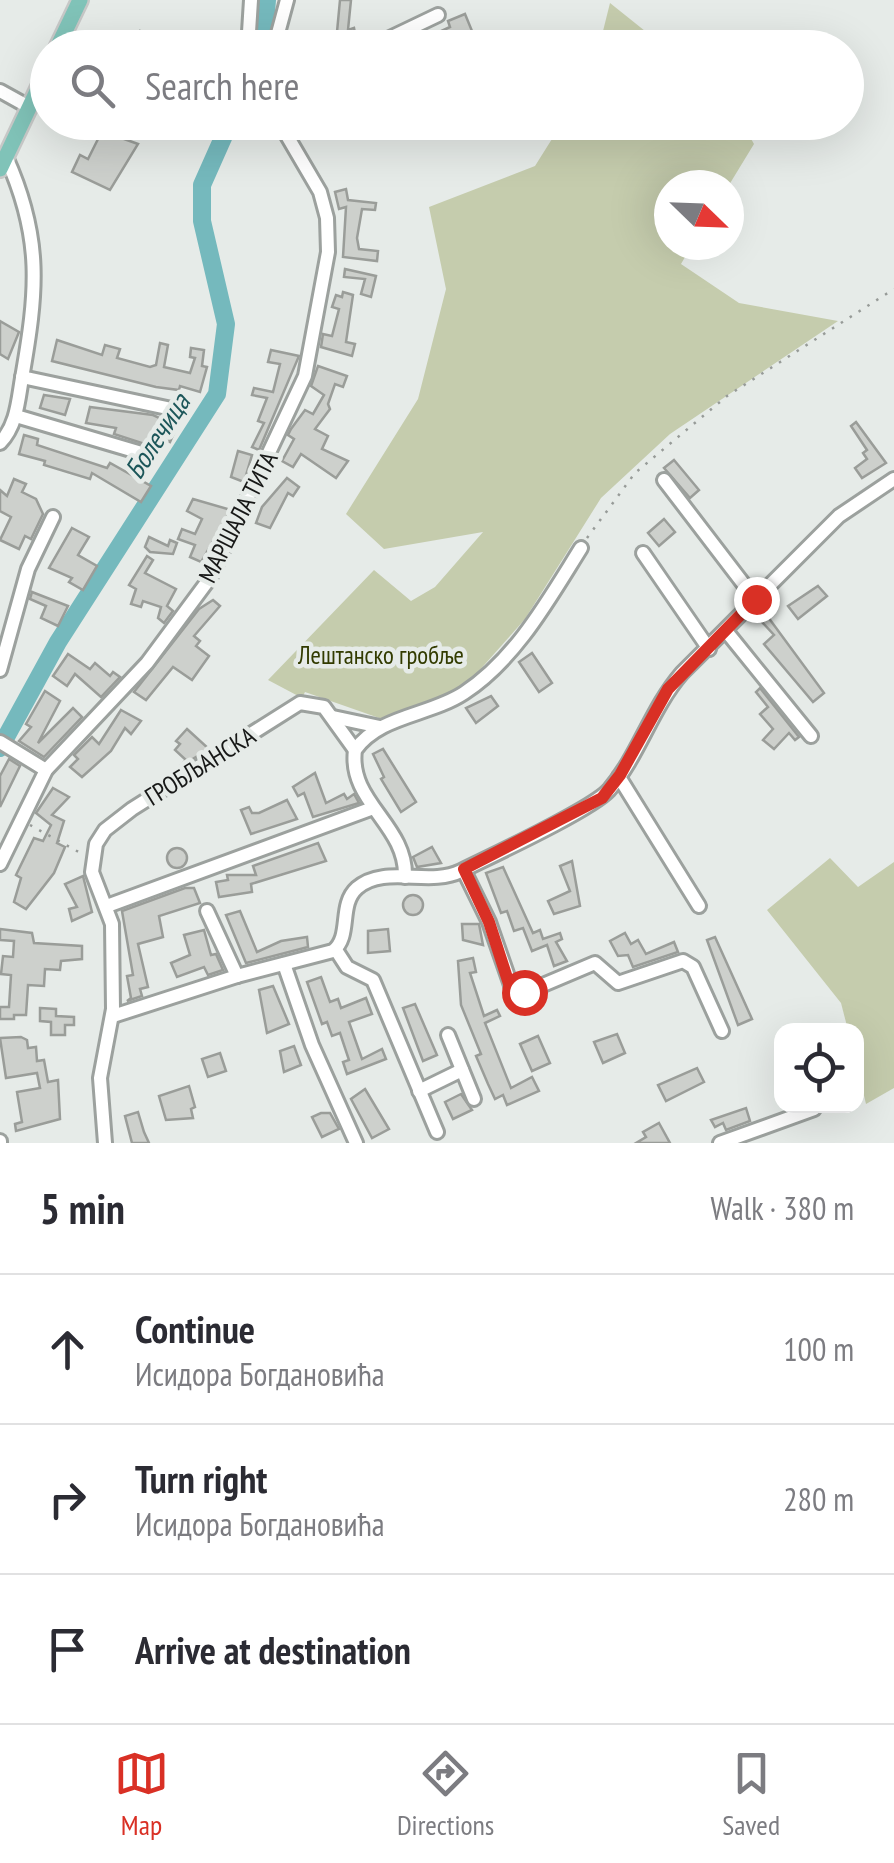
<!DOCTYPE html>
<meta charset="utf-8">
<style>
body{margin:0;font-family:"PT Sans Narrow",sans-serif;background:#f7f7f7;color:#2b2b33}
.controls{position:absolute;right:30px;bottom:30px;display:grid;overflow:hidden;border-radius:20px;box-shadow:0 10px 40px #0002}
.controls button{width:90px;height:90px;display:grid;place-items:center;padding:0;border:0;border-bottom:2px solid #e1e1e2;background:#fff;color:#2b2b33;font:50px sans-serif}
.compass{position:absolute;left:654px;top:170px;width:90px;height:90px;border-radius:50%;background:#fff;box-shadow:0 10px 40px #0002;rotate:113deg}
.stop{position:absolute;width:30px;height:30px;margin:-22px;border:8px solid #d93025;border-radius:50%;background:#fff}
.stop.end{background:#d93025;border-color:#fff;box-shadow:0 2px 10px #0008}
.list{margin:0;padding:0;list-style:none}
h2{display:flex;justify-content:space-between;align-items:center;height:130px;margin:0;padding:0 40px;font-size:42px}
h2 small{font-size:32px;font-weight:400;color:#7c7c81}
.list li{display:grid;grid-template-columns:65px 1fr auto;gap:30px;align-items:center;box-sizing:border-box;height:150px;padding:0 40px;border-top:2px solid #e1e1e2}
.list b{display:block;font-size:38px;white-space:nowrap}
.list p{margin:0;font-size:32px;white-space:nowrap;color:#7c7c81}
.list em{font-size:32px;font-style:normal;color:#7c7c81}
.icon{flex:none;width:55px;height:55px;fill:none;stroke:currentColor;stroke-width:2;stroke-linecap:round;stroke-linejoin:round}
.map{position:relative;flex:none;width:894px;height:1143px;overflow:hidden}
.search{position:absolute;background:#fff;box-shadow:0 10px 40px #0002;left:30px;right:30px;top:30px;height:110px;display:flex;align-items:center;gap:25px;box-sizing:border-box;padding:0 35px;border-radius:55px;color:#7c7c81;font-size:38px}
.sheet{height:580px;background:#fff}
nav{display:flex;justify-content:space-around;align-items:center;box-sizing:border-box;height:140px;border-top:2px solid #e1e1e2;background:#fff;font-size:28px;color:#7c7c81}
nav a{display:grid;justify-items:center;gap:5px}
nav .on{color:#d93025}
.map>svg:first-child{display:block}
</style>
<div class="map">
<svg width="894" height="1143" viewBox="0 0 894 1143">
<rect width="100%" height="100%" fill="#e6ebe8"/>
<g fill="#c5ccad">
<polygon points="610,3 665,47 599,47"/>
<polygon points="562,123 742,123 754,144 729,185 669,185 669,245 692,245 681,264 739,303 838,321 670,434 601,498 525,619 462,690 406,715 382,719 305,692 302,698 268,680 374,570 411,601 435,587 483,532 384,549 346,514 418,399 446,289 429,207 535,166"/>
<polygon points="830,858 858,887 894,862 894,1088 866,1104 857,1066 856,1030 848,1030 841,1003 767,910"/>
</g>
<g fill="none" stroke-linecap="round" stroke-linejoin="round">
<g stroke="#75b9bd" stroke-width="18">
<polyline points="263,48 267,0"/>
<polyline points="0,748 58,642 217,394 226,324 202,221 202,185 230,122"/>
</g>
</g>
<g fill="#cdd0cc" stroke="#9a9d99" stroke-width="2.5">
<polygon points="340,0 351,0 348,30 354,28 357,44 341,48 337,32"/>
<polygon points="465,14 472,31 444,42 446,48 405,48 450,27 448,21"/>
<polygon points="140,31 194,44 194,48 136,48"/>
<polygon points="102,131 138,144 110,190 72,172 80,155 88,159"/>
<polygon points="346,189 348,200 376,203 375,210 362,209 357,238 359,249 378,251 377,261 343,257 346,207 339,209 335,192"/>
<polygon points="345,269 376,276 371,297 361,294 365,279 344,277"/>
<polygon points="343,292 353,295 346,342 355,344 352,356 321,347 323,334 332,336 339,309 332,307 336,295 342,297"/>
<polygon points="0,321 19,332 8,359 0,354"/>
<polygon points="57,340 102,355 105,345 120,349 117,358 150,367 156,365 160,343 168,345 164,367 190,373 195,358 190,357 191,348 204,350 202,366 207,367 200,392 180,386 179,390 156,387 52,361"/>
<polygon points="271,350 299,356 259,450 252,447 264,423 258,421 267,398 252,395 254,388 273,392 280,364 268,362"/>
<polygon points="318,366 347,376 343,387 335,384 328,404 330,409 315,429 328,436 322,449 348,461 336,478 301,454 293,467 282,461 294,439 288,435 291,429 305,410 313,414 324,395 311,386"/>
<polygon points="44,395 70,399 65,415 40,408"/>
<polygon points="90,407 153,415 177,426 170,442 160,437 152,454 142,443 114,434 116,428 86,423"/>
<polygon points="856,422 886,463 862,478 855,468 867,459 863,453 867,450 851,426"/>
<polygon points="24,435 38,439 37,445 107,468 110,463 151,486 141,502 92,473 90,479 44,465 45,461 19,454"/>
<polygon points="238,451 252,455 244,482 231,477"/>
<polygon points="674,460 699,490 690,498 664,468"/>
<polygon points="287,478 299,487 293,496 288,493 270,528 256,523 262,507"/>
<polygon points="14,479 26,484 22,492 36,499 43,514 31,539 25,536 19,549 0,540 11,517 0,511 0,490 7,496"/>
<polygon points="193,499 231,510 201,562 190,557 195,545 178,539 182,529 195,534 202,519 187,511"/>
<polygon points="664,519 675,532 659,546 648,533"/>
<polygon points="72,528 89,537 78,555 97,566 83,590 69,582 72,578 49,568"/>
<polygon points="149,537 168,546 170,540 177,543 173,554 150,552 145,547"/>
<polygon points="147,556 153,560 145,573 176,589 167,606 173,611 164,623 158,618 161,607 143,601 141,607 131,604 136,589 129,585"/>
<polygon points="818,586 827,596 798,619 788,606"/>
<polygon points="32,592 68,606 58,626 41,618 46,606 30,599"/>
<polygon points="213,600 220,606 194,636 200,641 196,646 209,656 192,680 173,667 146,700 134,692 199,609"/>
<polygon points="768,617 824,693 813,702 764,644 774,635 762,622"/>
<polygon points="532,653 552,683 539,692 519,662"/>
<polygon points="68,654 90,669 95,663 110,676 113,672 120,677 101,697 75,674 67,686 53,676"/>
<polygon points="760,688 799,737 795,740 789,733 774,749 763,740 773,729 760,714 768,707 756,692"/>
<polygon points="45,691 60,701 38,743 73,708 82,717 44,757 19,741 31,727 26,724"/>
<polygon points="491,696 498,706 476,723 466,708"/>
<polygon points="121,710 141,721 131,734 125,728 111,751 82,777 70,767 78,759 74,755 92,737 99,744"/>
<polygon points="187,729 209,749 178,768 186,760 175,750 180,744 176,741"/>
<polygon points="383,749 416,802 401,812 381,779 384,777 373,754"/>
<polygon points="9,759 20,766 0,807 0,776"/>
<polygon points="315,773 326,803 344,794 347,799 354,794 359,803 313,817 304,793 298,796 293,787"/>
<polygon points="53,788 69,797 52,815 64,821 57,843 65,847 54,873 26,909 14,902 21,878 16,875 34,838 43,841 51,825 36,813"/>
<polygon points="287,800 297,819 251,834 241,810 249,807 252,813 259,813"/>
<polygon points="318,843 326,861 251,884 252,892 219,897 216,882 228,880 227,875 256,875 253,866"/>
<polygon points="432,847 441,863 417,867 413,857"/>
<circle cx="177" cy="858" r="10"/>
<polygon points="572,861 580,906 554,914 548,901 570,891 560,866"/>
<polygon points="503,867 533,933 540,930 543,939 560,933 562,939 556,942 567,961 554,966 547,945 532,951 523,928 514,931 507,911 501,913 486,873"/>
<polygon points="83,876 92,912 72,921 69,909 77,907 65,884"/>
<polygon points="185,888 194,888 200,903 159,916 163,937 138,944 148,987 140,989 142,996 127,1001 131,998 127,976 133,975 122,911"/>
<circle cx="413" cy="905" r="10"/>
<polygon points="240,911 257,952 281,941 307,937 308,947 246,963 226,915"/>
<polygon points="462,924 479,924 483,945 463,940"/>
<polygon points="0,929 32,933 34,943 82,946 82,959 61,961 60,970 45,969 44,986 28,985 26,1015 14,1015 14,1019 0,1019 0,1007 9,1007 11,975 1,974 3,956 13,957 14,941 0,940"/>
<polygon points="388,929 390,951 368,953 368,931"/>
<polygon points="204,930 211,955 216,954 223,970 208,975 204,967 177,977 171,963 190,955 184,935"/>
<polygon points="625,933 631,944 638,940 646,954 674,942 678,952 633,967 628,955 618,956 610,941"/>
<polygon points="715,937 752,1019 738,1025 707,940"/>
<polygon points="473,958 476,972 470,973 484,1016 497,1010 500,1016 485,1023 511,1088 532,1077 539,1091 507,1105 503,1095 495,1099 488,1084 476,1056 481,1054 461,1005 458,961"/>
<polygon points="321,977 330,1002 338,999 341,1008 366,998 372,1014 349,1022 362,1059 382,1049 386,1059 347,1074 343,1062 349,1060 340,1033 332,1036 327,1022 322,1024 307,982"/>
<polygon points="273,986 289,1024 267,1033 259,990"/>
<polygon points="415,1004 437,1055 423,1061 403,1008"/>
<polygon points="40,1008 56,1009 56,1016 74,1017 74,1025 65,1025 65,1035 51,1035 51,1022 40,1021"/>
<polygon points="617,1034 625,1053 603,1063 594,1042"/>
<polygon points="538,1036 550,1063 532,1071 520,1044"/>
<polygon points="21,1037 27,1040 28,1048 36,1047 37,1061 44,1060 48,1082 58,1080 60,1119 16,1131 15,1124 22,1122 17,1092 40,1088 37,1073 6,1078 0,1038"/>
<polygon points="294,1046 301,1065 284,1072 280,1051"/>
<polygon points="220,1053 226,1071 208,1077 202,1059"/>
<polygon points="697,1068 704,1082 666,1101 658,1085"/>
<polygon points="189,1086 195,1107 191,1109 193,1118 166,1120 159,1096"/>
<polygon points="365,1089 389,1129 372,1138 351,1099"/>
<polygon points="461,1094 472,1110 453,1119 445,1102"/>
<polygon points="746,1108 750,1121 726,1130 723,1123 715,1127 711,1120"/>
<polygon points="138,1112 144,1132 149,1143 132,1143 125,1116"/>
<polygon points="321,1113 330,1113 339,1129 322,1137 312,1117"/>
<polygon points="659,1123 670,1143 636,1143 646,1137 643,1132"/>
</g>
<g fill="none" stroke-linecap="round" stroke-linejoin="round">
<g stroke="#9ca19e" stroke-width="18">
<g id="minor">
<polyline points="248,48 251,0"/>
<polyline points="274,48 287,0"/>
<polyline points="369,48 438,15"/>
<polyline points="0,91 29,107"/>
<polyline points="22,377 181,411"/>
<polyline points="16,416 138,452"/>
<path d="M 0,443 C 17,425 18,401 22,378 C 37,292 43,239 6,157"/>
<polyline points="664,480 755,599"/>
<polyline points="643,553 709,649"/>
<polyline points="726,631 811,736"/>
<polyline points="0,670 28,569 53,517"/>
<polyline points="333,717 380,727"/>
<polyline points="0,742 46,770"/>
<polyline points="619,777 699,906"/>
<polyline points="0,864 46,770 147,663 210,578 305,376 328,252 327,218 320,192 279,122"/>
<polyline points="464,871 489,922 513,991 524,993 595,963 618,983 683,961 693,967 722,1031"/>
<path d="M 405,877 C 407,825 348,802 355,750 C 380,715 429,716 464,693 C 516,659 549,599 581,548"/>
<polyline points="107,906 373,808"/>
<polyline points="207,911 237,976"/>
<polyline points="336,950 347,967 373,980 437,1132"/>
<polyline points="284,964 312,1045 356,1143"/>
<path d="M 113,1016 L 237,976 L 333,951 C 352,936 338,905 357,888 C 385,864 429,887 461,871 C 489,857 591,810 609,790 C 639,755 651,709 682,673 L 839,516 L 894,479"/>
<polyline points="448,1035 474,1099"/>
<polyline points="419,1091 462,1070"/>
<polyline points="0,1141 0,1143"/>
<polyline points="105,1143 100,1078 113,1009 112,924 92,872 96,844 105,830 132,809 300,703 324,707 355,750"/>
<polyline points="720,1143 814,1109"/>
</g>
</g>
<g stroke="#c7c8c7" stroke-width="20">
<g id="major">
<polyline points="57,48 80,0"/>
<polyline points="0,169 48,68"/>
</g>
</g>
<g stroke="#979b98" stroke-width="2.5" stroke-dasharray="2.5 8" stroke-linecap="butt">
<polyline points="587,538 635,473 727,396 894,289"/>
<polyline points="30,825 84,855"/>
</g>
<use href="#minor" stroke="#fff" stroke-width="12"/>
<use href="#major" stroke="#80c3b8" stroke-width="15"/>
</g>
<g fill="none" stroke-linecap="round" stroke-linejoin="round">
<polyline stroke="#d93025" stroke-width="12" points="524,992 510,987 489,922 464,869 602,798 620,775 668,689 756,599"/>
</g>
<g text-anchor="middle" stroke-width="9" stroke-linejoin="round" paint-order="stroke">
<g font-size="25" fill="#171817" stroke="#e6ebe8">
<text transform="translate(238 517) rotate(-63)" y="9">МАРШАЛА ТИТА</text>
<text transform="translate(200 766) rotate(-32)" y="9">ГРОБЉАНСКА</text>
</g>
<g font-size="25" fill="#323b00" stroke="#e6ebe8">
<text x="381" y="664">Лештанско гробље</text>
</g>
<g font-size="28" font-style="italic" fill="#1c5659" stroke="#e6ebe8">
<text transform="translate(157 436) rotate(-57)" y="10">Болечица</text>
</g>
</g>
</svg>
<div class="controls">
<button><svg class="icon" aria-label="locate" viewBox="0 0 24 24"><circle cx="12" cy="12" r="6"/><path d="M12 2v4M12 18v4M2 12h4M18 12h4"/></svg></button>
</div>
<svg class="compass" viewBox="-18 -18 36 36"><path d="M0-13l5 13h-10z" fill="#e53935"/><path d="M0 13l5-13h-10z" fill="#7c7c81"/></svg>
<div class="stop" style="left:524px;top:992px"></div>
<div class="stop end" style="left:756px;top:599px"></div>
<div class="search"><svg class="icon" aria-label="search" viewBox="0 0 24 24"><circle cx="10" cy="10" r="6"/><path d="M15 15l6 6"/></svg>Search here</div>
</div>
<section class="sheet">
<h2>5 min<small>Walk · 380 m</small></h2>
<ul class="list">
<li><svg class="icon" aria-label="ahead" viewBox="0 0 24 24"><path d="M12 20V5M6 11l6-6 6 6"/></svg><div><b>Continue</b><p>Исидора Богдановића</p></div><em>100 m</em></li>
<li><svg class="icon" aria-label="right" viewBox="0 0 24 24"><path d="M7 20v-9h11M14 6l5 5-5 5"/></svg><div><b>Turn right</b><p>Исидора Богдановића</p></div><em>280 m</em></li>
<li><svg class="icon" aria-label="arrive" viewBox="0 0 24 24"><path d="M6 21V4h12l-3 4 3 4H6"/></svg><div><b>Arrive at destination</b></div></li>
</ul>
</section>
<nav>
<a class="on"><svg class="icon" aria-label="map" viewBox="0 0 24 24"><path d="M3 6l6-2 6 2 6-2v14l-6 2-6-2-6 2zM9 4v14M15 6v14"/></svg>Map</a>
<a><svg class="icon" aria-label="directions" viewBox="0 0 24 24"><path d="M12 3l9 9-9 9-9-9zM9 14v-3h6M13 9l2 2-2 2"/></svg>Directions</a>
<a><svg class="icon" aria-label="saved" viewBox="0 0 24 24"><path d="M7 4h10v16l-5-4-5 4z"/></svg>Saved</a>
</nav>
